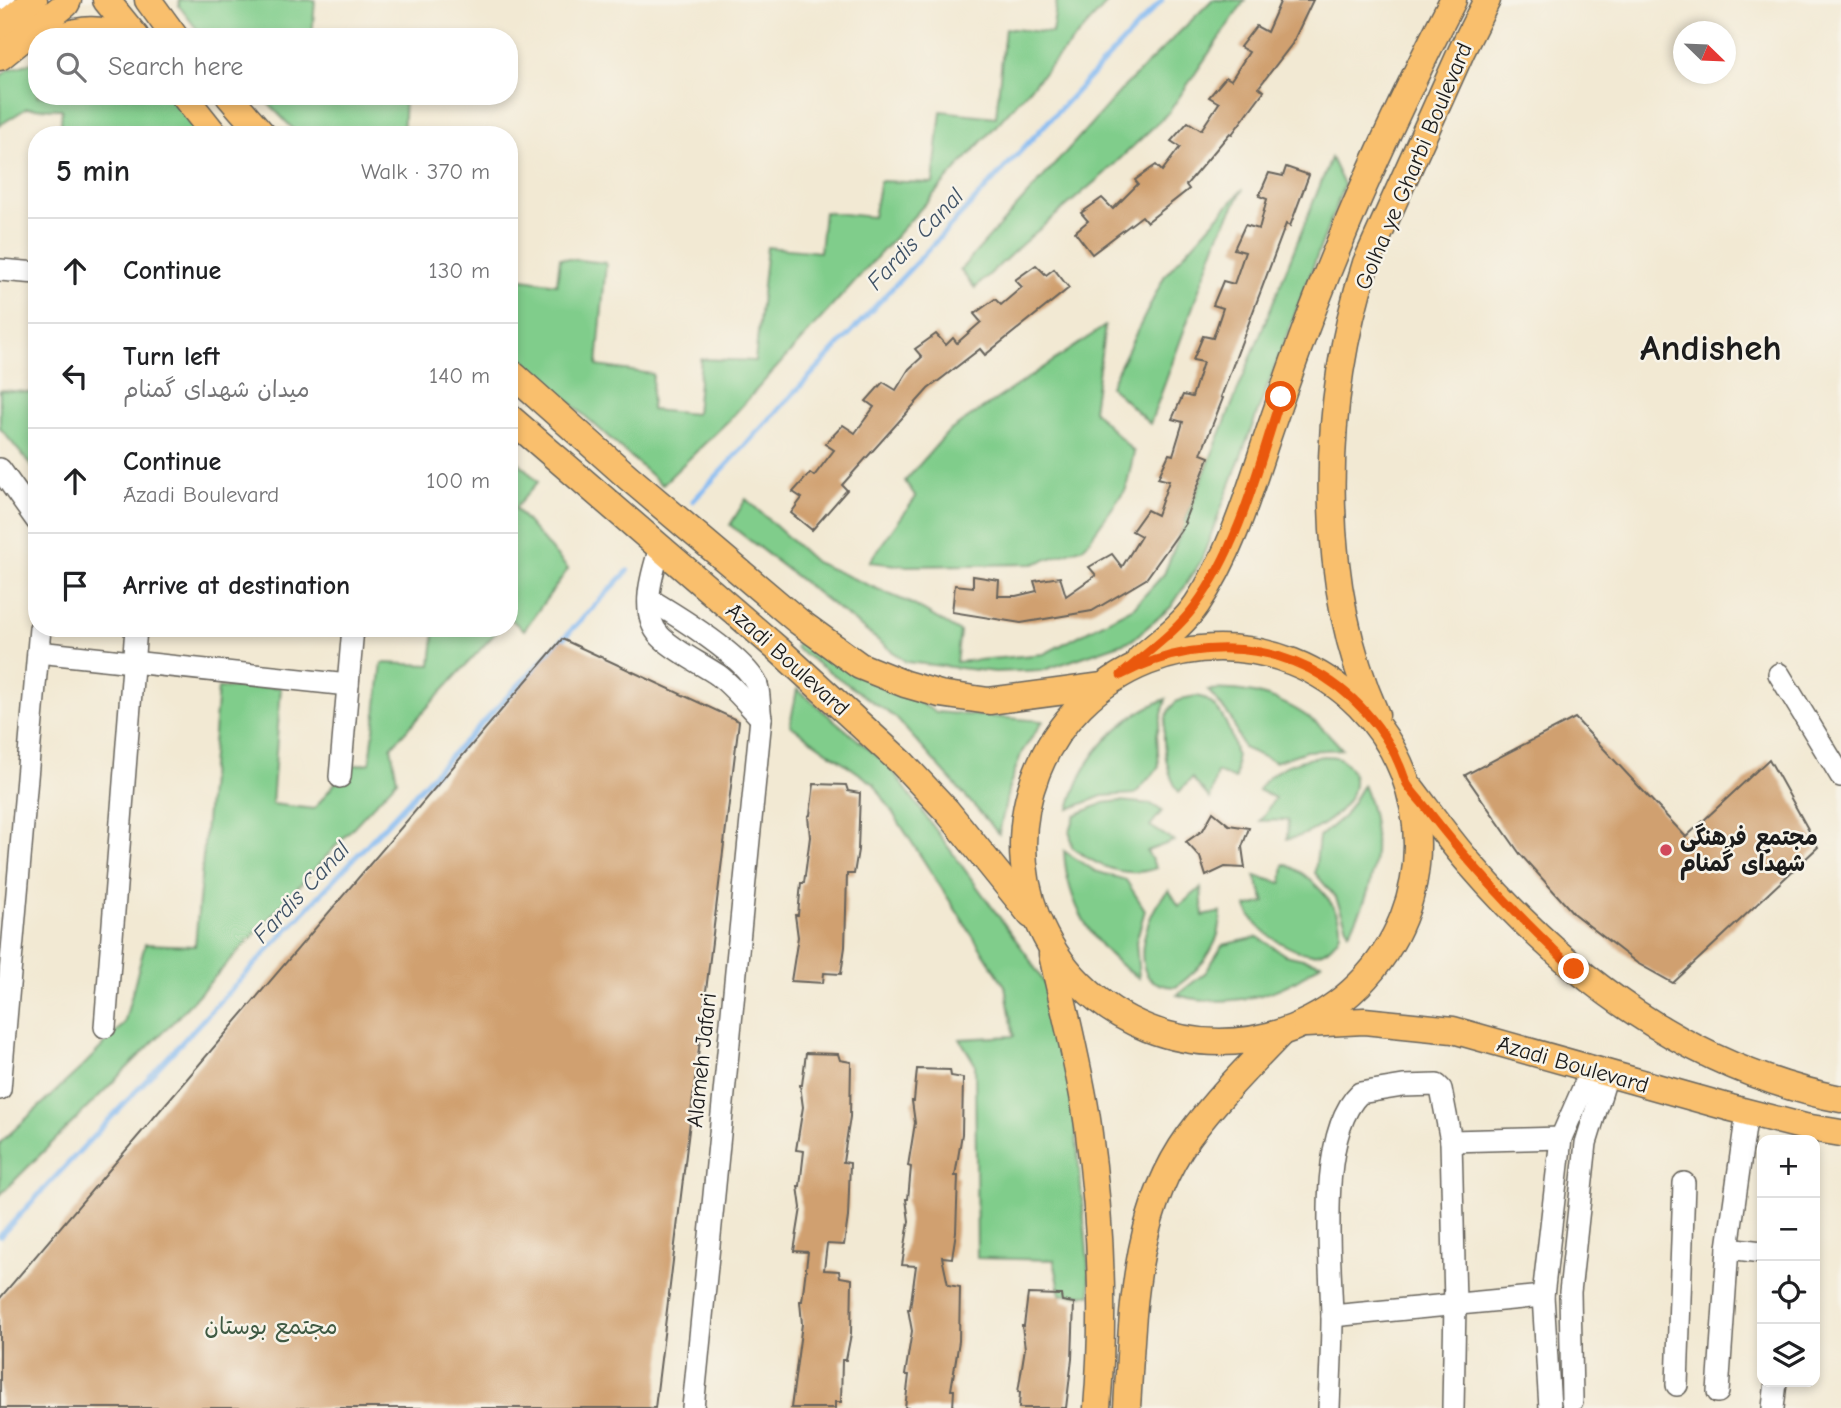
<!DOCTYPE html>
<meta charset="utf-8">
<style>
body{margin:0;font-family:"Comic Neue","Playpen Sans Arabic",sans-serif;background:#f2f2f2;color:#202124}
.controls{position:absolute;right:21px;bottom:21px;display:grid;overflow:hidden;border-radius:14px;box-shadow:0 4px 10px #0003}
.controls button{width:63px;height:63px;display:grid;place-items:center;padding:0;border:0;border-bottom:2px solid #e0e0e0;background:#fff;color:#202124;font:35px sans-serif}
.compass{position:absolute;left:1673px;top:21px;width:63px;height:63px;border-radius:50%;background:#fff;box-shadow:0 4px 10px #0003;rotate:113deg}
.stop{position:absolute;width:21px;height:21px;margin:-16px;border:5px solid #ea580c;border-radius:50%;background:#fff}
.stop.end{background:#ea580c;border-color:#fff;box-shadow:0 2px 7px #0008}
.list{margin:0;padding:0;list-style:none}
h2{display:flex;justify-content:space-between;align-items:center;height:91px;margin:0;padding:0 28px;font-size:30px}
h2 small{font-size:23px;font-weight:400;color:#757577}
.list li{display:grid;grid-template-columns:46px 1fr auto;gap:21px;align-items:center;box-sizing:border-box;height:105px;padding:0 28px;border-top:2px solid #e0e0e0}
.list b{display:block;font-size:26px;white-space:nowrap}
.list p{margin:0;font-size:23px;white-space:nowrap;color:#757577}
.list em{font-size:23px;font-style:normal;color:#757577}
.icon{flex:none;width:38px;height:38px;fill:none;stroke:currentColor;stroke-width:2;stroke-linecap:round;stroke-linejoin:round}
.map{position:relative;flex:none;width:1841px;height:1408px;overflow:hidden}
.search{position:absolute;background:#fff;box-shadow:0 4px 10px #0003;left:28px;top:28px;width:490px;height:77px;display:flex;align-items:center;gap:18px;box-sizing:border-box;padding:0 24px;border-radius:28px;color:#757577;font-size:26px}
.panel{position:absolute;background:#fff;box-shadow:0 4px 10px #0003;left:28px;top:126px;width:490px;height:511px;border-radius:28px}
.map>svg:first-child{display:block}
</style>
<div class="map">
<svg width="1841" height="1408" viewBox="0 0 1841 1408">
<rect width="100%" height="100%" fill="#f7f3e8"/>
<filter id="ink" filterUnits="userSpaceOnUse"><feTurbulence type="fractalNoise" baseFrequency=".0143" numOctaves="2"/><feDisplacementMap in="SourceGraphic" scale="14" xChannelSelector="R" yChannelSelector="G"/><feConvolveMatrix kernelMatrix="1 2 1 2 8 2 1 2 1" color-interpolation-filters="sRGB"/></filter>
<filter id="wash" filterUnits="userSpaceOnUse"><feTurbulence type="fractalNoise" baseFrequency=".00686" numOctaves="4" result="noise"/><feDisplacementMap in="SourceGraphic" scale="28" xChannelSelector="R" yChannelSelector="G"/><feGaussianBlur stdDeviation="1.57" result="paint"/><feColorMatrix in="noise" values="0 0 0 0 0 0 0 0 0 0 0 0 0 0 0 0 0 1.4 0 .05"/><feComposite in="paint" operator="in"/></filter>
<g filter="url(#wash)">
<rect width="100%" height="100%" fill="#f2e9d3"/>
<g fill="#80cd8b" stroke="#4e7454" stroke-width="2">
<polygon points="179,0 315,0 312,37 203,37 179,6"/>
<polygon points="1057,0 1110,0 729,420 662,485 509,348 509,277 557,284 560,258 606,263 597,366 653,374 651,410 696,414 701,359 755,361 767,247 820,252 824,212 873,217 880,181 933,183 941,111 996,117 1005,28 1052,33"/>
<polygon points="1212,0 1245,0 1169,112 1104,174 1021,245 975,288 960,270 1124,87"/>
<polygon points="37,61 37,96 171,96 205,135 60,135 62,109 27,108 0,125 0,76 8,70"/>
<polygon points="261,96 405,96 403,135 299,135"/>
<polygon points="1331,158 1344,185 1201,561 1171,607 1132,640 1044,670 995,672 906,662 730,525 746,499 815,562 912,604 960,632 956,662 1044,654 1134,607 1164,574"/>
<polygon points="1243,189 1219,235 1150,424 1110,386 1165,275"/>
<polygon points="1105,326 1093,410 1134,452 1126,489 1084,547 1033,564 907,566 869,562 916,497 905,481 948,432"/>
<polygon points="0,390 37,393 37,473 0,428"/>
<polygon points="509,452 538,482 515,508 568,569 524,630 509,618"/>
<polygon points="435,628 500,628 391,747 397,780 175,1020 0,1195 0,1143 82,1067 124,1024 145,944 195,946 218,688 281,687 272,804 314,809 349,766 370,763 382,663 431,665"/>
<polygon points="801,636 936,712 1043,721 1022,752 1009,787 999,834 896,718 795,648"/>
<polygon points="797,689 889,766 1027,955 1065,1017 1091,1295 1061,1295 1054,1260 977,1258 975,1064 960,1039 1014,1036 1005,986 874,784 790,725"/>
<path d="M 1208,690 C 1261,686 1309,708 1342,749 L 1306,751 L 1275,762 L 1243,748 L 1231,718 Z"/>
<path d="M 1197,696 C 1226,702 1241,754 1235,779 L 1217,772 L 1210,799 L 1192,778 L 1179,792 C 1165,774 1155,719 1176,702 C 1181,698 1190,697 1197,696 Z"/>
<path d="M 1166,699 L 1157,734 L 1159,767 L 1135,794 L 1102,796 L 1069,809 C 1082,758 1117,718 1166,699 Z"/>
<path d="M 1323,756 C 1337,756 1343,757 1351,770 C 1368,800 1313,837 1287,839 L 1288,820 L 1260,821 L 1275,798 L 1258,790 C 1273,767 1297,760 1323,756 Z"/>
<path d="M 1363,785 C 1384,834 1377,888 1349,932 L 1336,898 L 1315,873 L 1319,837 L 1344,816 Z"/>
<path d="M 1120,801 L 1151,804 L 1162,811 L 1150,826 L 1174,841 L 1147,851 L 1156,868 C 1126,879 1096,866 1072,847 L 1070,831 L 1075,815 L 1104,803 Z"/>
<path d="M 1064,851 L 1095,871 L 1126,880 L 1145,910 L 1136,942 L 1139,978 C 1094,950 1067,904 1064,851 Z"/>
<path d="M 1284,864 C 1307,871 1342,906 1340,931 C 1340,937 1335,942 1332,945 C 1318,960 1299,953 1283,944 C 1266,935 1254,925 1246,907 L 1265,902 L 1255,876 L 1282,883 Z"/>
<path d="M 1201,888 L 1203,916 L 1221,912 C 1222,945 1201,969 1176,987 C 1166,987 1150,983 1146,973 C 1135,949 1151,906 1169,890 L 1179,906 Z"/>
<path d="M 1258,937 L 1285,955 L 1321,963 C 1280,997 1228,1009 1177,995 L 1206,972 L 1223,945 Z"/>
</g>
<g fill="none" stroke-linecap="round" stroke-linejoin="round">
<g stroke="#82b9f2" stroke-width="5">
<polyline points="693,501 1162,0"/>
<polyline points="0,1236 439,768 628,571"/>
</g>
</g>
<g id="blocks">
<g fill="#d0a070">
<polygon points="1281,0 1313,0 1292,44 1259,87 1264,91 1232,134 1230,133 1186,185 1189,189 1147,222 1142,216 1092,254 1075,232 1088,221 1081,213 1102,198 1113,209 1138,184 1135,180 1156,165 1162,171 1180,147 1171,141 1188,122 1201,130 1219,103 1209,97 1226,77 1231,80 1249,52 1240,47 1256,26 1267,32"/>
<polygon points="1286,167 1309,175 1290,226 1286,224 1221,397 1223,398 1201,454 1209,457 1184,522 1186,523 1146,579 1092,611 1021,623 952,612 955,585 973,587 973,576 999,580 998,596 1016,596 1037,591 1034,581 1060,577 1066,596 1096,575 1089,567 1112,554 1122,567 1141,536 1132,531 1147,510 1157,515 1169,481 1158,478 1169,454 1173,455 1183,422 1172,419 1183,395 1192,397 1203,362 1193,360 1203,336 1213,338 1223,308 1213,305 1223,281 1234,284 1245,252 1234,249 1245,225 1259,229 1267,199 1259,196 1269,173 1283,176"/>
<polygon points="1036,265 1046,275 1054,269 1069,288 985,355 980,349 928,389 842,485 847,490 812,530 791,513 802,498 793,492 810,473 814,476 834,450 825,444 843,425 855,433 874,407 866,401 883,382 896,390 909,369 922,357 915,349 936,334 946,345 953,338 957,343 981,322 974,314 995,299 1001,305 1022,287 1015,280"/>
<polygon points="562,639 739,721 655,1408 0,1408 0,1298"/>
<polygon points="1575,718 1686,837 1769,759 1818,847 1673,983 1637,963 1574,914 1520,854 1465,775"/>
<polygon points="814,784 846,785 848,791 860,793 858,850 854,874 847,874 845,947 841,974 824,973 823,983 791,981 798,937 795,915 798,915 801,883 804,883 810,837 808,816 810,815"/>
<polygon points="1213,812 1229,825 1249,828 1242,847 1245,868 1225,867 1206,876 1200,857 1186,842 1203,830"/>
<polygon points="806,1053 838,1054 840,1060 851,1062 850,1117 843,1162 850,1163 848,1217 844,1245 827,1244 824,1270 839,1271 840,1277 852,1279 851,1334 846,1360 842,1360 841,1402 835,1402 835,1408 791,1408 802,1324 800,1301 802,1301 808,1252 794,1251 801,1208 798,1186 800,1186 804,1151 796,1150 803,1107 800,1085 802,1085"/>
<polygon points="917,1069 950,1070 951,1076 963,1078 962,1134 955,1176 958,1176 956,1232 952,1258 942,1257 948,1285 960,1287 959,1341 951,1390 954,1390 953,1408 905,1408 909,1375 905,1375 912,1331 908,1309 910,1309 916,1266 902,1265 909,1221 906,1199 908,1199 911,1167 908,1166 915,1123 912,1101 914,1101"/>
<polygon points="1028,1294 1061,1295 1062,1301 1074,1303 1072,1359 1066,1408 1019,1408 1020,1392 1018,1392 1025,1348 1022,1326 1024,1326"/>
</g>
</g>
</g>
<g filter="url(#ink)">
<use href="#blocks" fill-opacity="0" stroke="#67645c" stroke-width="2"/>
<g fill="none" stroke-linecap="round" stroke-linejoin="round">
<g stroke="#67645c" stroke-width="24">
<g id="minor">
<polyline points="0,10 5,0"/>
<polyline points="0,270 37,273"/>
<polyline points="0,469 37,521"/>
<path d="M 660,548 C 652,573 639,614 660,636 C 673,650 702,664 718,675 C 734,687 747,704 761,718"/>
<path d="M 649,599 C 676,615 745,657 757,685 C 760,694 759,708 761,718 L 693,1408"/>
<polyline points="38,652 348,685"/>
<polyline points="1779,674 1841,776"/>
<polyline points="340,777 353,628"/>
<polyline points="105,1027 136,628"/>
<polyline points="0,1089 40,628"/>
<polyline points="1728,1248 1762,1252"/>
<polyline points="1332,1316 1543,1296"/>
<polyline points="1677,1385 1684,1183"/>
<polyline points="1718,1392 1728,1248 1747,1112"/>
<polyline points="1572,1401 1570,1292 1586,1143 1607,1075"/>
<path d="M 1329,1408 C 1330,1378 1332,1347 1332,1317 C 1331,1260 1316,1135 1360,1093 L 1403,1086 L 1437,1085 L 1441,1089 L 1451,1141"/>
<polyline points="1453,1408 1455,1303 1451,1141 1561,1138 1591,1070"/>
<polyline points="1550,1408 1543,1296 1561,1138"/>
<polyline points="1773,1408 1776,1382"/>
</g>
</g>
<g stroke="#67645c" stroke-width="29">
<g id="major">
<polyline points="106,0 136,37"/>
<polyline points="148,0 175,37"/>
<polyline points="0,28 34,0"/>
<path d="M 59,37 C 82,29 99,27 122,37"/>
<polyline points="0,57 66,4 68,0"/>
<polyline points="184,96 215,135"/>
<polyline points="229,96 263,135"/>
<polyline points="509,371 628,477 798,621 860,666 905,684 940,694 989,701 1103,686"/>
<polyline points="509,417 780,651 902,763 947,811 1031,915"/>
<circle cx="1220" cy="845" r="197"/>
<path d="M 1140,659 C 1159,642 1182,626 1197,604 C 1230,555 1247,499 1265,444 C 1281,397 1297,350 1315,304 C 1355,200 1402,99 1453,0"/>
<path d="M 1376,715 C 1316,580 1321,402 1366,263 L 1462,50 L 1487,0"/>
<path d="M 1411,788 C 1430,813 1449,840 1470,864 C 1567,977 1692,1070 1841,1099"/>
<path d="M 1052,954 C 1064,1011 1080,1068 1088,1126 C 1101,1219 1105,1314 1097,1408"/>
<polyline points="1306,1024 1364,1021 1453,1030 1731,1108 1805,1127 1841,1133"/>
<path d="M 1127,1408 C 1133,1315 1132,1215 1189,1136 C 1216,1099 1249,1066 1281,1033"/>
</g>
</g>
<use href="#minor" stroke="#fff" stroke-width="21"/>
<use href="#major" stroke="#f9bf6d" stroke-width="26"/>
</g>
</g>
<g fill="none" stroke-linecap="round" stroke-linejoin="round" filter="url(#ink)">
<path stroke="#ea580c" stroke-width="9" d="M 1281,397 C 1258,467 1240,545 1195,606 C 1175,633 1146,653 1121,675 C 1210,628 1315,643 1378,727 C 1386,738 1394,751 1399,764 C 1402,770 1404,778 1407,784 C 1413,794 1423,803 1430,813 C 1474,870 1522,920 1574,969"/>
</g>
<circle fill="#d1495b" stroke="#f7f3e8" stroke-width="2.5" cx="1666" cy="850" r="7"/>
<g text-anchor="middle" stroke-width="5" stroke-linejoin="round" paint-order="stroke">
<g font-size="23" fill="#1c1c1c" stroke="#f7f3e8">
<text transform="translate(1413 166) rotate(-67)" y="8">Golha ye Gharbi Boulevard</text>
<text transform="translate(788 659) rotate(42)" y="8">َAzadi Boulevard</text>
<text transform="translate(701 1060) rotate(-84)" y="8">Alameh Jafari</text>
<text transform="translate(1573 1064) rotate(16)" y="8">َAzadi Boulevard</text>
</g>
<g font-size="23" font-weight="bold" fill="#1c1c1c" stroke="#f7f3e8" text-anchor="start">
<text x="1680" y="845">مجتمع فرهنگی<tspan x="1680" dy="26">شهدای گمنام</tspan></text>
</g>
<g font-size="23" fill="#3f5a43" stroke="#f7f3e8">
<text x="271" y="1334">مجتمع بوستان</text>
</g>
<g font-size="24" font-style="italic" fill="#405367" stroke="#f7f3e8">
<text transform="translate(915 239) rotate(-47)" y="8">Fardis Canal</text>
<text transform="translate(301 892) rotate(-47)" y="8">Fardis Canal</text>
</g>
<g font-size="37" font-weight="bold" fill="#1c1c1c" stroke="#f7f3e8">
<text x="1711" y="360">Andisheh</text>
</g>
</g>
</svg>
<div class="controls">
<button>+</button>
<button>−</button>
<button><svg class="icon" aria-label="locate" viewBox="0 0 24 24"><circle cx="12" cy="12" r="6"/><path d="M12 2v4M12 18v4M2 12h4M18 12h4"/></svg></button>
<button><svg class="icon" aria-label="layers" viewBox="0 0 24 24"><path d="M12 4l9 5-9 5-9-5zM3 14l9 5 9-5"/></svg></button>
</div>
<svg class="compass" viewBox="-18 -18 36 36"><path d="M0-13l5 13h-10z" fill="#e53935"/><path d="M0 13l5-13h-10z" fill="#757577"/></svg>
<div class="stop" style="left:1281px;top:397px"></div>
<div class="stop end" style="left:1574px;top:969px"></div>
<div class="search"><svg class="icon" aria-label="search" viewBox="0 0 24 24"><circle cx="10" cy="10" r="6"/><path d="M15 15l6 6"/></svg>Search here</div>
<section class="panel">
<h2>5 min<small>Walk · 370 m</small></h2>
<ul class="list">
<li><svg class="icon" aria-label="ahead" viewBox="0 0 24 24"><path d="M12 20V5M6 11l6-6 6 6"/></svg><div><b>Continue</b></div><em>130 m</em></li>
<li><svg class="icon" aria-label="left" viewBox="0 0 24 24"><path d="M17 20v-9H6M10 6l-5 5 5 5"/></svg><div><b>Turn left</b><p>میدان شهدای گمنام</p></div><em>140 m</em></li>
<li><svg class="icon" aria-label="ahead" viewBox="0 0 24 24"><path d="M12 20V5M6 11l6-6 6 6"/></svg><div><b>Continue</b><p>َAzadi Boulevard</p></div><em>100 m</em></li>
<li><svg class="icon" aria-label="arrive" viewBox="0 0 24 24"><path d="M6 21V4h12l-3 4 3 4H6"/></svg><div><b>Arrive at destination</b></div></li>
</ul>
</section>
</div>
